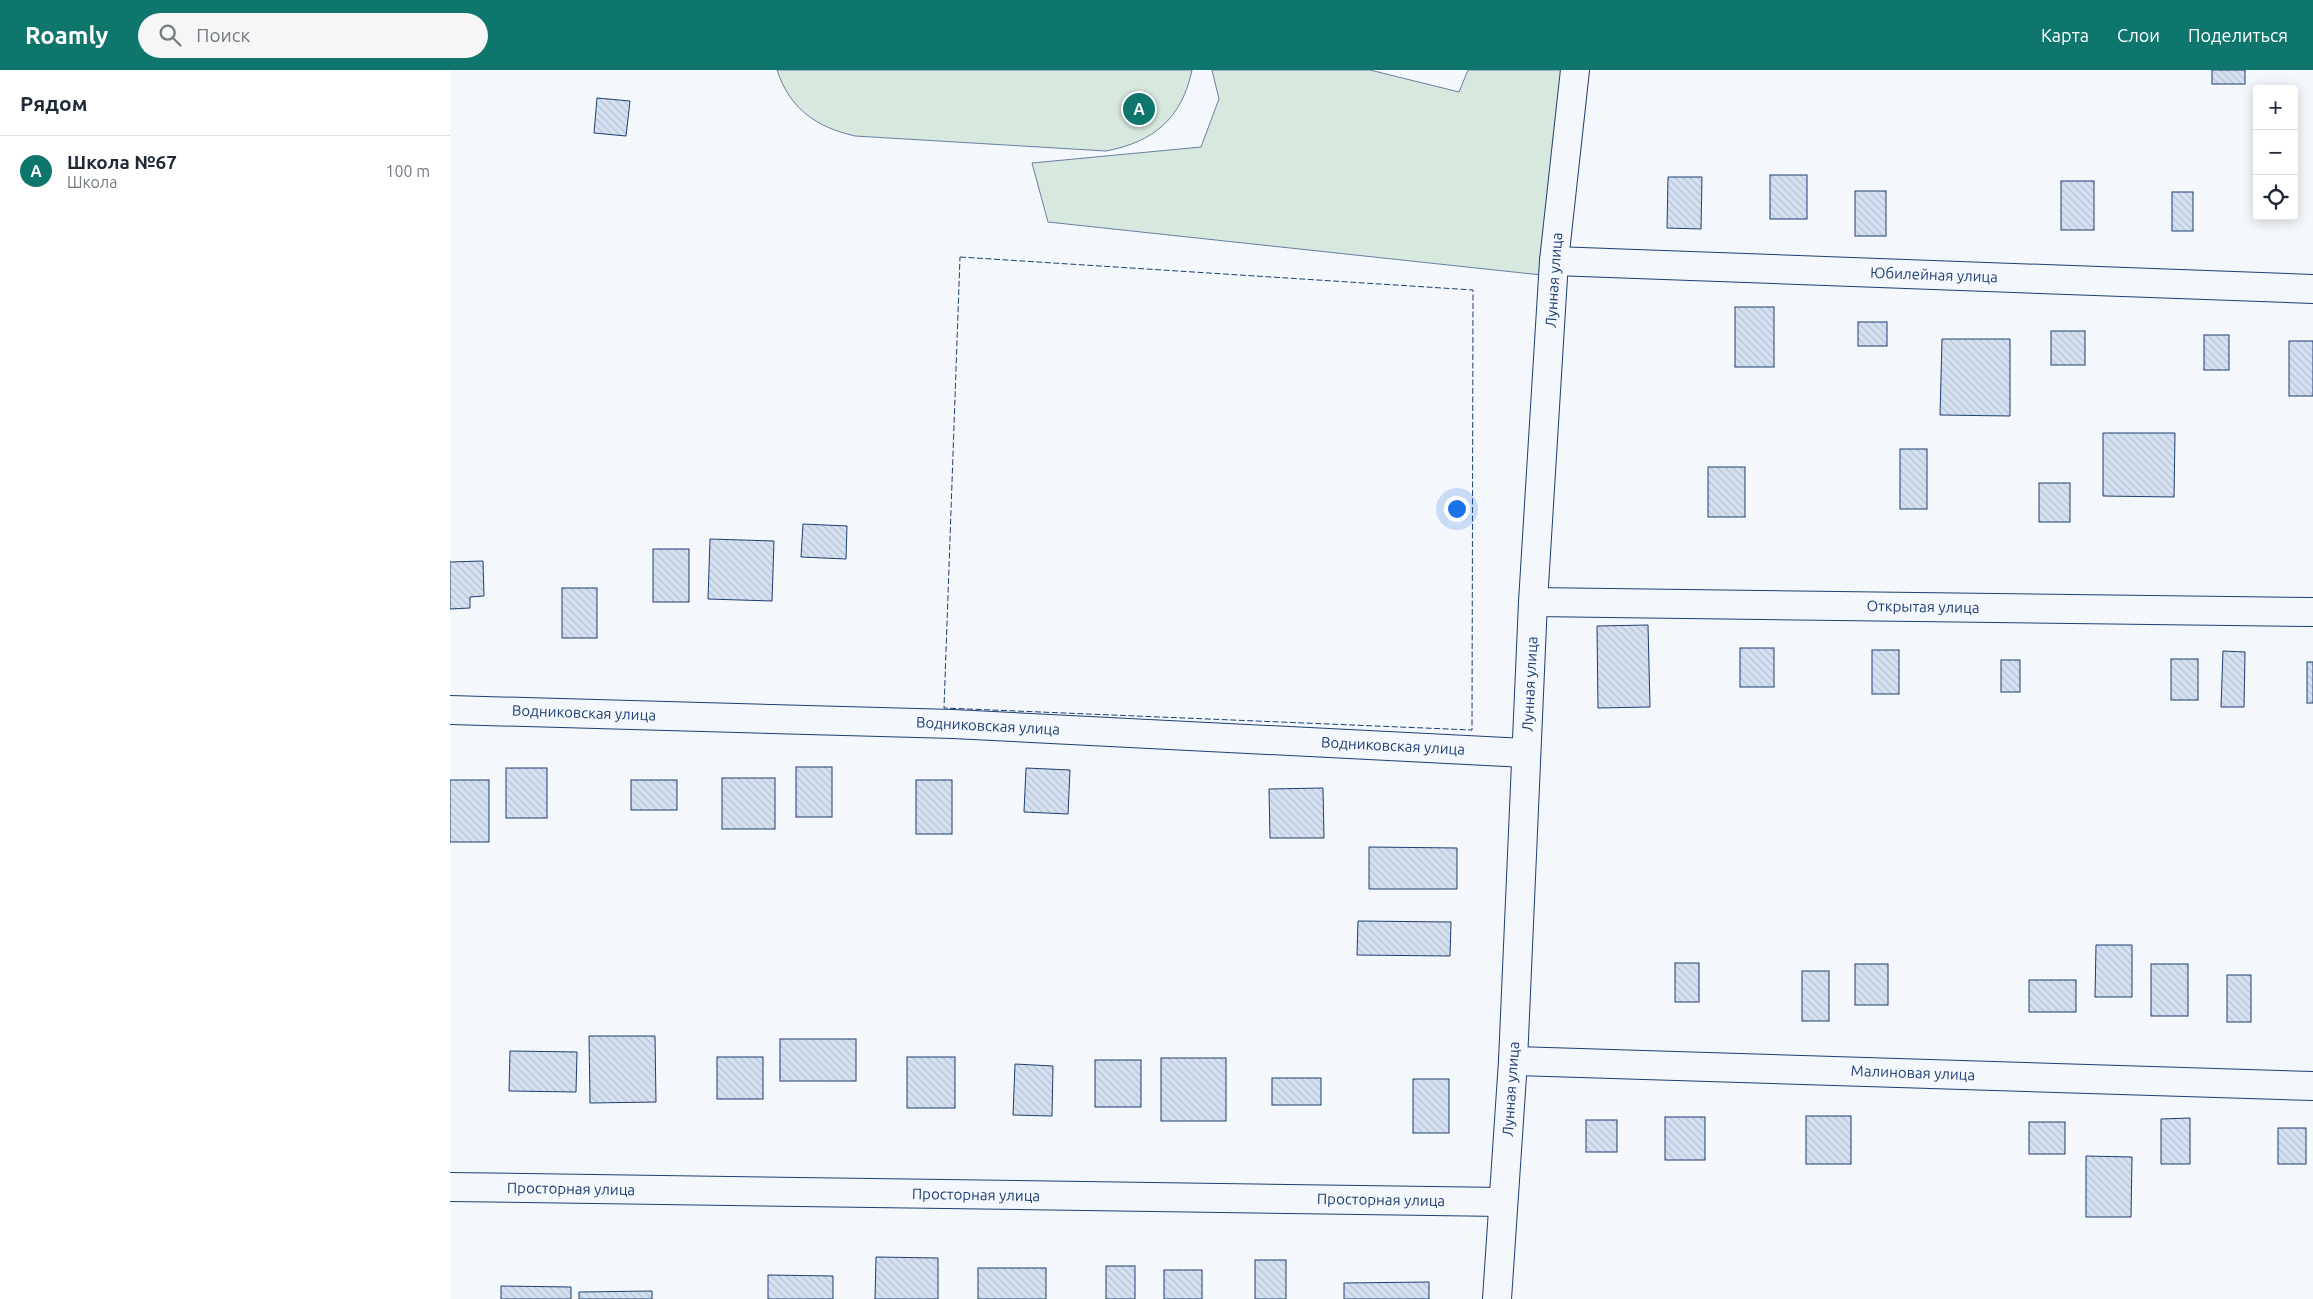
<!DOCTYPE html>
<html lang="ru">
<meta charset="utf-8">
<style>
body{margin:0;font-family:Ubuntu,sans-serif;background:#f6f6f7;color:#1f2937}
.controls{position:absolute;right:15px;top:15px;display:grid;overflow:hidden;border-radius:5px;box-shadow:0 2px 12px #0003}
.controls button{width:45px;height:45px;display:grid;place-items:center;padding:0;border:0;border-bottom:1px solid #e0e1e3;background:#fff;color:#1f2937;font:25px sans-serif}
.you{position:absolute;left:1006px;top:438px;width:18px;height:18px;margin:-12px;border:4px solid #fff;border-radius:50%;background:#1a73e8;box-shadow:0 0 0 8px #1a73e833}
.badge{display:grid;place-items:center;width:32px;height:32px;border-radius:50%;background:#0f766e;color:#fff;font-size:16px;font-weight:700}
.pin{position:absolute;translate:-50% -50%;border:2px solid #fff;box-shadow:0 1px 5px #0006}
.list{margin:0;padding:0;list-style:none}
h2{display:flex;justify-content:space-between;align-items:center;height:65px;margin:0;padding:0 20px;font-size:21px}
h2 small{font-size:16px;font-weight:400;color:#747a83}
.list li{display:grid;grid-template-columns:32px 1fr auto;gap:15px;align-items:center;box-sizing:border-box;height:70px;padding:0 20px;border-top:1px solid #e0e1e3}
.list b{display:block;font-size:19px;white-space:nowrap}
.list p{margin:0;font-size:16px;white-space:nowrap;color:#747a83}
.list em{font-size:16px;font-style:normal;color:#747a83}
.icon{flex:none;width:28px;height:28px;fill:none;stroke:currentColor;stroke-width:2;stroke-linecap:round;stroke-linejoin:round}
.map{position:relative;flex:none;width:1863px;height:1229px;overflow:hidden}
header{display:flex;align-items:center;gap:30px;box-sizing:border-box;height:70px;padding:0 25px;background:#0f766e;color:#fff}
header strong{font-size:24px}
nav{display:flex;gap:28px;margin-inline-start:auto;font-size:18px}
.search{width:350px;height:45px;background:#f6f6f7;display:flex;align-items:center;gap:12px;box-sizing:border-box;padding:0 18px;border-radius:28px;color:#747a83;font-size:19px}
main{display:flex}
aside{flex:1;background:#fff}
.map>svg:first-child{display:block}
</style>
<header>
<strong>Roamly</strong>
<div class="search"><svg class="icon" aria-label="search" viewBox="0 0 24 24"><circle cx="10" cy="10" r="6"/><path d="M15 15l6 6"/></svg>Поиск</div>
<nav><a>Карта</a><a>Слои</a><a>Поделиться</a></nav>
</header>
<main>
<aside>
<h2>Рядом<small></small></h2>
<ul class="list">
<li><span class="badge">A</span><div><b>Школа №67</b><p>Школа</p></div><em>100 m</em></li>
</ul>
</aside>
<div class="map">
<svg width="1863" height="1229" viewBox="0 0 1863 1229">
<defs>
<pattern id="building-back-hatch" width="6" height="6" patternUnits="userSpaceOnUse" patternTransform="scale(1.25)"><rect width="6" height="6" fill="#d5e0f0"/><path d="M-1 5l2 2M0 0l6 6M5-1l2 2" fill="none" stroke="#b6c1d1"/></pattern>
</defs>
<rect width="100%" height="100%" fill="#f4f7fb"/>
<g fill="#d7e8df" stroke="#687fa3">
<path d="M 327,0 L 742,0 C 732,48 704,72 656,81 L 405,66 C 366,57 340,39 327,0 Z"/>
<polygon points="762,0 920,0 1009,22 1018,0 1119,0 1110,207 598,152 582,93 751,77 769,29"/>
</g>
<g fill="url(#building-back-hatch)" stroke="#1d3f73">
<rect x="1762" y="0" width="33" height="14"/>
<polygon points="147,28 180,31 176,66 144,63"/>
<rect x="1320" y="105" width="37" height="44"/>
<polygon points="1218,107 1252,107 1251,159 1217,158"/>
<rect x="1611" y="111" width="33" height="49"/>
<rect x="1405" y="121" width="31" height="45"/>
<rect x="1722" y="122" width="21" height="39"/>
<rect x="1285" y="237" width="39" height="60"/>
<rect x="1408" y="252" width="29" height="24"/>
<rect x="1601" y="261" width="34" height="34"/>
<rect x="1754" y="265" width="25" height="35"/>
<polygon points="1492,269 1560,269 1560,346 1490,345"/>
<rect x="1839" y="271" width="24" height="55"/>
<polygon points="1653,363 1725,363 1724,427 1653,426"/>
<rect x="1450" y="379" width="27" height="60"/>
<rect x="1258" y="397" width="37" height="50"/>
<rect x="1589" y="413" width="31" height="39"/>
<polygon points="353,454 397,456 396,489 351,487"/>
<polygon points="260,469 324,471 322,531 258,529"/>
<rect x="203" y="479" width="36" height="53"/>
<polygon points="33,491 34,526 20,527 20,538 0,539 0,492"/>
<rect x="112" y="518" width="35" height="50"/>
<polygon points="1198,555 1200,637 1148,638 1147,556"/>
<rect x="1290" y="578" width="34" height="39"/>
<rect x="1422" y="580" width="27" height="44"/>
<polygon points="1773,581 1795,582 1794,637 1771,637"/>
<rect x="1721" y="589" width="27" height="41"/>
<rect x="1551" y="590" width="19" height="32"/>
<rect x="1857" y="592" width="6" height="41"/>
<rect x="346" y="697" width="36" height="50"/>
<rect x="56" y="698" width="41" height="50"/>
<polygon points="576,698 620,700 618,744 574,742"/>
<rect x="272" y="708" width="53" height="51"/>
<rect x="0" y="710" width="39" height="62"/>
<rect x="181" y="710" width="46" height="30"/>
<rect x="466" y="710" width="36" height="54"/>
<polygon points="873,718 874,768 820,768 819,719"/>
<polygon points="919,777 1007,778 1007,819 919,819"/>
<polygon points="908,851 1001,852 1000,886 907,885"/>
<polygon points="1646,875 1682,875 1682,927 1645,927"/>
<rect x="1225" y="893" width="24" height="39"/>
<rect x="1405" y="894" width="33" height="41"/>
<rect x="1701" y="894" width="37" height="52"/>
<rect x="1352" y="901" width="27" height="50"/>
<rect x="1777" y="905" width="24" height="47"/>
<rect x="1579" y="910" width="47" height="32"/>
<polygon points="139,966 205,966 206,1032 140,1033"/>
<rect x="330" y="969" width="76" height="42"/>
<polygon points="60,981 127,982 126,1022 59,1021"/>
<rect x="267" y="987" width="46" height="42"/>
<rect x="457" y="987" width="48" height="51"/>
<rect x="711" y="988" width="65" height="63"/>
<rect x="645" y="990" width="46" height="47"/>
<polygon points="565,994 603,996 602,1046 563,1045"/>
<rect x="822" y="1008" width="49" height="27"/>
<rect x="963" y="1009" width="36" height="54"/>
<rect x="1356" y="1046" width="45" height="48"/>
<rect x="1215" y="1047" width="40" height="43"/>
<polygon points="1740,1048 1740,1094 1711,1094 1711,1049"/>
<rect x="1136" y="1050" width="31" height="32"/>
<rect x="1579" y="1052" width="36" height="32"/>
<rect x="1828" y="1058" width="28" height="36"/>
<polygon points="1636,1086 1682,1087 1681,1147 1636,1147"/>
<polygon points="426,1187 488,1188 488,1229 425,1229"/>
<rect x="805" y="1190" width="31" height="39"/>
<rect x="656" y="1196" width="29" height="33"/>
<rect x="528" y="1198" width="68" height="31"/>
<rect x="714" y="1200" width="38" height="29"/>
<polygon points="318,1205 383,1206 383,1229 318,1229"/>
<polygon points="979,1212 979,1229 894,1229 894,1213"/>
<polygon points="51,1216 121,1217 121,1229 51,1229"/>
<polygon points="202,1221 202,1229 129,1229 129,1222"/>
</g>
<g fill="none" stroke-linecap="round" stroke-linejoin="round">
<g stroke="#1d3f73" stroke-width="30">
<g id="minor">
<polyline points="1104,191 1863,219"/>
<polyline points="1083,532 1863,542"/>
<polyline points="0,640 503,654 1076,683"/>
<polyline points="1063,991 1863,1016"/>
<polyline points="0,1117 1053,1132"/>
<polyline points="1047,1229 1063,991 1083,532 1104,191 1125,0"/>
</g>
</g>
<use href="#minor" stroke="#f4f7fb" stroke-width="28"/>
<polygon stroke="#1d3f73" stroke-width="1" stroke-dasharray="6 2.5" stroke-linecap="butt" points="510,187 1023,220 1022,660 494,638"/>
</g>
<g text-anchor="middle" stroke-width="4" stroke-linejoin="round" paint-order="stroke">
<g font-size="15" fill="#1d3f73" stroke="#f4f7fb">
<text transform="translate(1484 205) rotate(2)" y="5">Юбилейная улица</text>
<text transform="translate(1104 210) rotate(-86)" y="5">Лунная улица</text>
<text transform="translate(1473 537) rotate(1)" y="5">Открытая улица</text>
<text transform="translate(1080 614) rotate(-87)" y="5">Лунная улица</text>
<text transform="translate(134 643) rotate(2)" y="5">Водниковская улица</text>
<text transform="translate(538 656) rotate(3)" y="5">Водниковская улица</text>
<text transform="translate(943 676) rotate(3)" y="5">Водниковская улица</text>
<text transform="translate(1463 1003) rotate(2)" y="5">Малиновая улица</text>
<text transform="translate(1061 1019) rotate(-86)" y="5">Лунная улица</text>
<text transform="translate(121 1119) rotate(1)" y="5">Просторная улица</text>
<text transform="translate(526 1125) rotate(1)" y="5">Просторная улица</text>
<text transform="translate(931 1130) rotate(1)" y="5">Просторная улица</text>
</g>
</g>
</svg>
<div class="controls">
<button>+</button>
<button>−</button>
<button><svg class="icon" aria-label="locate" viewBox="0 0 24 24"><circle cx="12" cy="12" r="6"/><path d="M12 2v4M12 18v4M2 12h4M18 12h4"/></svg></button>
</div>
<div class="you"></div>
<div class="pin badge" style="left:689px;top:39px">A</div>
</div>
</main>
